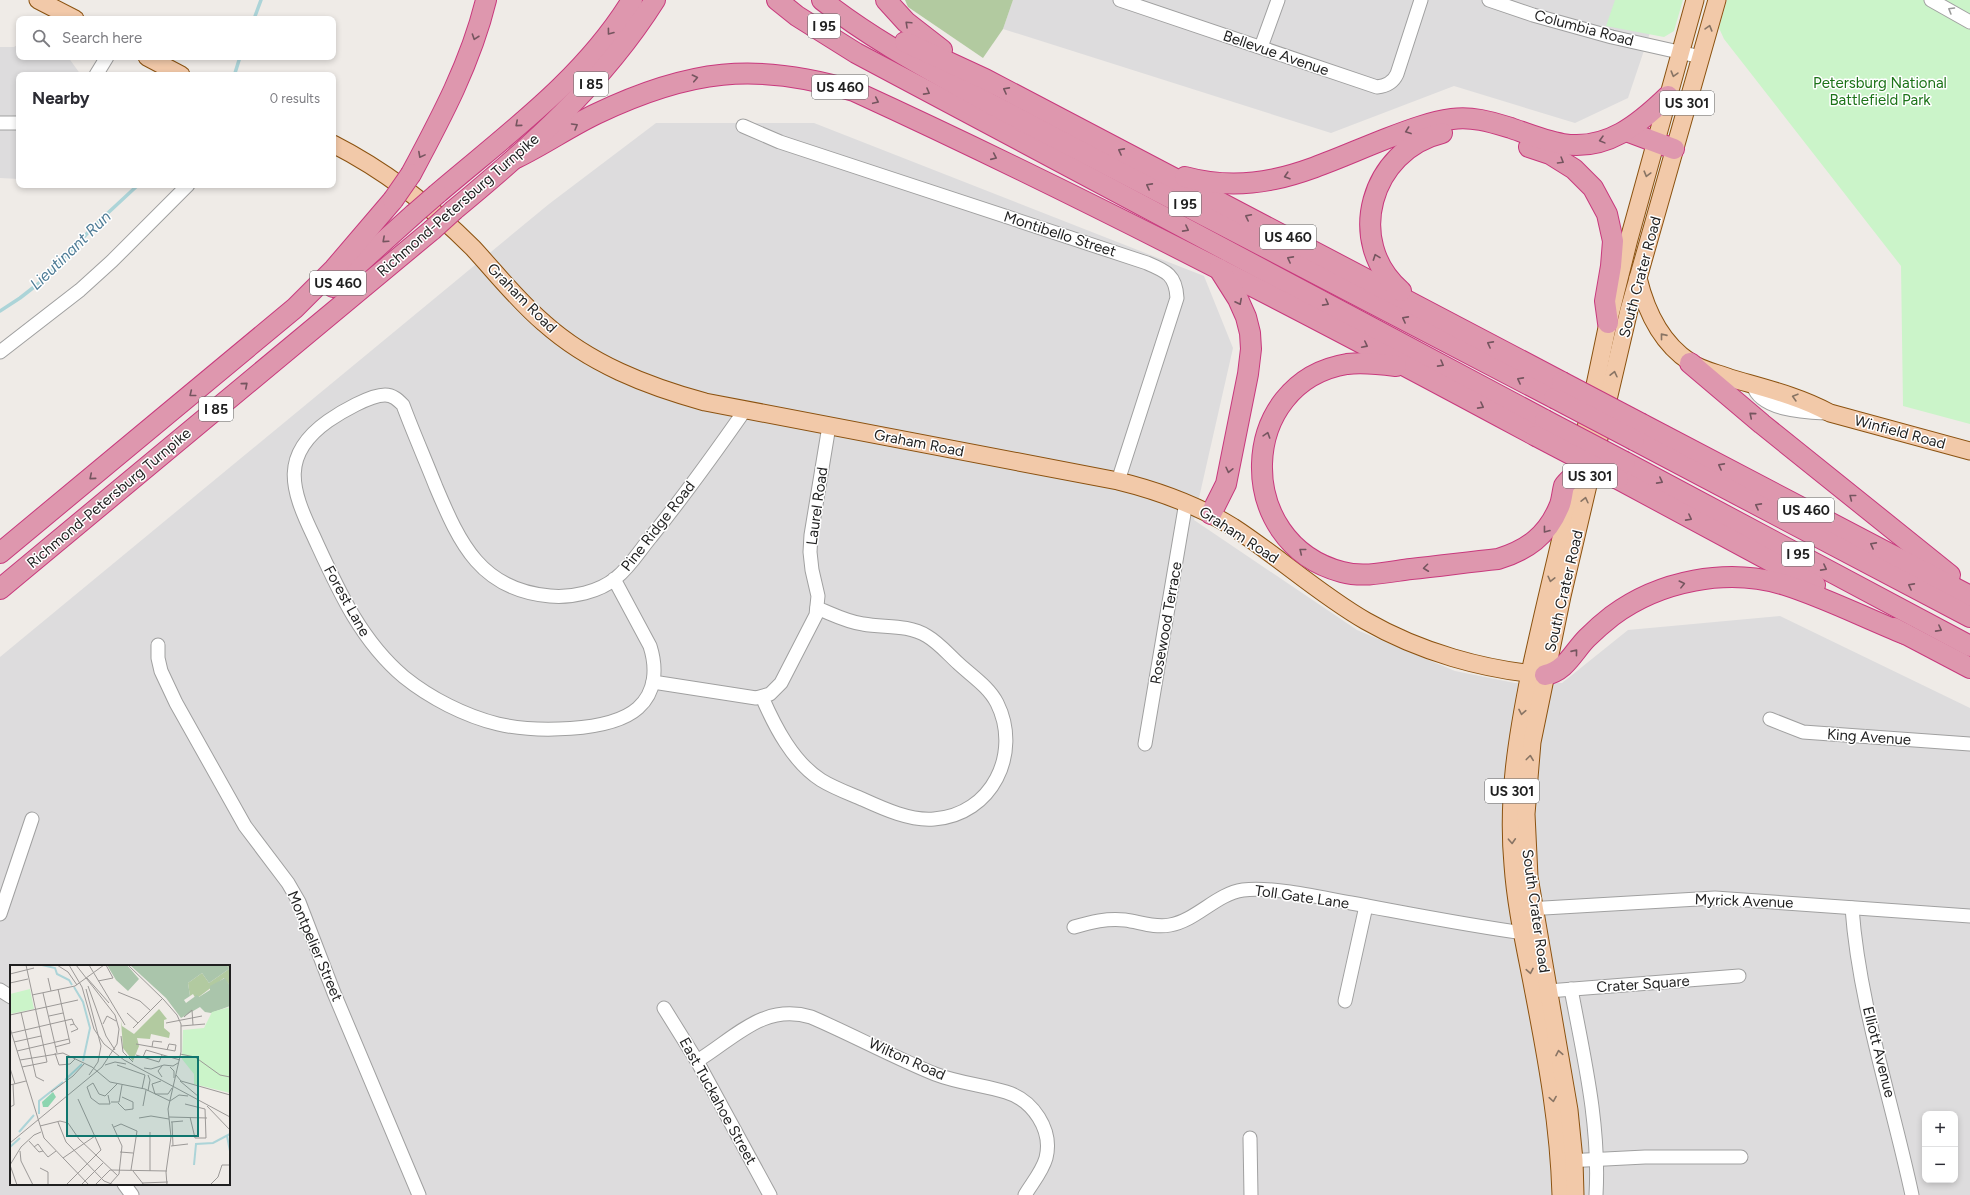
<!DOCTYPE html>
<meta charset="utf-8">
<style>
body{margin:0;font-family:Figtree,sans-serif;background:#f7f7f7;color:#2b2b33}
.controls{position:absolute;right:12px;bottom:12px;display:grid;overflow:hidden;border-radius:8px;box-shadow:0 2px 6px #0003}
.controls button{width:36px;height:36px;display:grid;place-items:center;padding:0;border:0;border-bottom:1px solid #e1e1e2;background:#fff;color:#2b2b33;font:20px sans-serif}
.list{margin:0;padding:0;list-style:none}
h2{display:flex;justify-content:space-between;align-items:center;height:52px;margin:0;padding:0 16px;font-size:17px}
h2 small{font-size:13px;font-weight:400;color:#7c7c81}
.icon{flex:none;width:22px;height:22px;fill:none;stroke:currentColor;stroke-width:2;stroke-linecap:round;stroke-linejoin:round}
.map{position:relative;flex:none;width:1970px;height:1195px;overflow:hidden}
.search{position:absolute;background:#fff;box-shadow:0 2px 6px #0003;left:16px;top:16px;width:320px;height:44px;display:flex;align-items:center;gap:10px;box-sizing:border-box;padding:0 14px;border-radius:8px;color:#7c7c81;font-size:15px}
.panel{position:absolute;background:#fff;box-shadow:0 2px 6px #0003;left:16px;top:72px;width:320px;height:116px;border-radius:8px}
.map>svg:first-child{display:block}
</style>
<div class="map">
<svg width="1970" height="1195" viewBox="0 0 1970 1195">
<rect width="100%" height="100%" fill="#efebe7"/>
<g fill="#dddcdd" fill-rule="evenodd">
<polygon points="1013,0 1661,0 1628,98 1575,123 1454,86 1331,133 1003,29"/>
<polygon points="19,44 19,57 68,57 81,75 19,75 19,179 0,178 0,47 14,47"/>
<path d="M 656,123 L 814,123 L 1204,276 L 1233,348 L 1194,520 L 1357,630 L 1455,671 L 1515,683 L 1562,683 L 1628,630 L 1780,616 L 1970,708 L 1970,1195 L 0,1195 L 0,657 L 549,204 ZM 11,966 L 229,966 L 229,1184 L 11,1184 ZM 1925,1114 L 1955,1114 L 1955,1180 L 1925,1180 Z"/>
</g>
<polygon fill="#b2caa0" points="905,0 1013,0 1003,29 983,58 908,7"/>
<g fill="#cbf4c9">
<polygon points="1615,0 1683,0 1674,31 1664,37 1606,26"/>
<polygon points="1727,0 1970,0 1970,424 1903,406 1901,266 1724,39 1719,28"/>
</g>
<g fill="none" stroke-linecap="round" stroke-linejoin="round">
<g stroke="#acd4d8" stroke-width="3.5">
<polyline points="254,19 261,0"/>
<polyline points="235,73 240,57"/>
<polyline points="0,311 20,298 43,280 96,224 138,185"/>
</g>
<g stroke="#a0a0a0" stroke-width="15">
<g id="minor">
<path d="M 1120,0 L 1377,87 C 1386,86 1393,83 1397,74 L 1421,0"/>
<polyline points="1489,0 1533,15 1612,37 1701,57"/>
<polyline points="1931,0 1970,22"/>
<polyline points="1261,47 1278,0"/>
<polyline points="96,75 107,57"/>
<polyline points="0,123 19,123"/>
<path d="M 743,126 L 780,142 L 1147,263 C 1166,271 1176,275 1177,298 L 1118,481"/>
<polyline points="0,352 80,290 112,261 188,185"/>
<path d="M 1753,385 C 1760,410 1803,412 1825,413"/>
<path d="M 614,579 L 650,646 C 657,668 656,692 638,708 C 610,733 533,732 498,724 C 465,716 430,698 404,677 C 359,639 337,587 313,535 C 291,489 280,455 328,421 C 341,412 370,395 385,395 C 393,395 398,400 403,405 C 413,432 425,459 436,487 C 460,544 481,590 550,596 C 572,598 599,592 616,578 C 630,567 640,550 651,537 C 684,496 715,453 745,410"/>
<polyline points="158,645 158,658 161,671 176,703 245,826 288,883 299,902 334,993 419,1195"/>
<polyline points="653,682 756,698 770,694 781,683 816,615 818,596 812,570 810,552 811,535 829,426"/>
<path d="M 762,697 C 775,727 793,762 821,780 C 834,788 848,793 862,799 C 884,809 910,821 934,819 C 992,815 1022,753 997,703 C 989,687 972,676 959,664 C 949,655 939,643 927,636 C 907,624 885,628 863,624 C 847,622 832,614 817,608"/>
<polyline points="1770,719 1803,732 1970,744"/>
<polyline points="1145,744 1186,502"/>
<path d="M 1852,908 C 1859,1004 1892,1101 1912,1195"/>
<polyline points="1527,909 1715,898 1970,916"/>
<polyline points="0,914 32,819"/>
<path d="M 1074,927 C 1091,922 1107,918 1125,920 C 1140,922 1154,928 1170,925 C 1197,920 1216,894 1243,890 C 1272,886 1322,898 1351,903 C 1411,914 1470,926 1531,934"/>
<path d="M 1571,989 C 1584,1058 1600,1125 1596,1195"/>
<polyline points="0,990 11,997"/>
<polyline points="1548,991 1739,976"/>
<polyline points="1345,1001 1366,906"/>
<polyline points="664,1008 697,1061 770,1195"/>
<path d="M 697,1061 C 735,1038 763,1003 811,1017 C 853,1035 893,1057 935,1074 C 958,1083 983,1085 1006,1092 C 1033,1100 1053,1130 1046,1158 C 1042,1172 1032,1183 1025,1195"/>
<polyline points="1250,1138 1251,1195"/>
<polyline points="1566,1161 1645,1157 1741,1157"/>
<polyline points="124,1184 132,1195"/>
</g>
</g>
<g stroke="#8b5210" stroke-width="19">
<g id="major">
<polyline points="38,0 75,19"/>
<polyline points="147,57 181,75"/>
<path d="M 333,144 C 386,171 431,206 473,248 C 496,273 518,301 544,323 C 590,364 647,386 705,402 L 1118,481 C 1159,491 1197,505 1233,527 C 1279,557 1319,594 1366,621 C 1420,652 1484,670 1545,675"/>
<path d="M 1638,278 C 1646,311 1661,343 1690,362 C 1701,370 1717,373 1730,378 C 1764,388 1799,396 1830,413 L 1970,451"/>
<polyline points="1581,452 1608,323 1629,239 1695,0"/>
<path d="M 1561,1195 C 1559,1126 1547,1060 1534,993 C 1526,950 1516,908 1513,865 C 1507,798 1517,738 1530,673 C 1543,612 1558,552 1572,491"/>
<polyline points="1575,1195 1574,1160 1569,1110 1529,877 1526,814 1532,742 1562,596 1629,310 1717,0"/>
</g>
</g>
<g stroke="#c8397d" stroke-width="22">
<g id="highway">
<polyline points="777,0 797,16 856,53 1545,420"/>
<path d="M 822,0 C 874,41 932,71 989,103 L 1554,398"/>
<polyline points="886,0 906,22 942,50"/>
<polyline points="905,42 985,79 1562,382"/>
<polyline points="1626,131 1674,149"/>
<polyline points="1529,147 1550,154 1574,169 1593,188 1607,214 1613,241 1611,266 1605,301 1608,323"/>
<path d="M 516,158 C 543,145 569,127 596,114 C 688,70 755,61 854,91 C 1085,197 1312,315 1536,436"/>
<path d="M 411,174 C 441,118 471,62 486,0"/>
<path d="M 1185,177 C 1262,198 1318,165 1388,138 C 1409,130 1430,122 1452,119 C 1472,116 1491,122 1511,128 C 1528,134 1545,141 1563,144 C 1607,151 1639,124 1668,96"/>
<path d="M 437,194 C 506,135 584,79 632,0"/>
<path d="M 454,210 C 529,148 602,84 655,0"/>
<polyline points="333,287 414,214"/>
<path d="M 1401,291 C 1344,242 1371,150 1442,133"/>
<polyline points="1690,363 1762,424 1950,575"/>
<path d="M 1396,366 C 1380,364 1364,362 1347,364 C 1237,382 1232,543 1342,572 C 1364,578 1388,572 1411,569 C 1440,566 1469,562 1498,559 C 1527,550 1547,536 1559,507 C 1562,501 1562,493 1564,486 C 1567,481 1573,477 1577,473"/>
<polyline points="1642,424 1970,596"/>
<polyline points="1634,440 1970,617"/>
<polyline points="1625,462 1970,646"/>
<polyline points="1618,479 1815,585"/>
<polyline points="1211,514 1226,484 1248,374 1251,349 1250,333 1246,317 1238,299 1219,269"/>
<polyline points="0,553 295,308 334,269 393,200"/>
<polyline points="0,589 432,230"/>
<polyline points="1894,628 1970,668"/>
<path d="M 1545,675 C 1566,671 1573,652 1587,638 C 1595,630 1603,623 1612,616 C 1659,581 1727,567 1785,585 C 1826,598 1865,618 1905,634"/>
</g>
</g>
<use href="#minor" stroke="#fff" stroke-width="13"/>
<use href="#major" stroke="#f2c9a9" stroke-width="17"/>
<use href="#highway" stroke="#de97ae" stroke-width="20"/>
<g stroke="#c8397d" stroke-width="22" stroke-linecap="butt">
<g id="highway-bridge">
<polyline points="393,200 411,174"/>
<polyline points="414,214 437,194"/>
<polyline points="432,230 454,210"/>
<polyline points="1562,382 1642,424"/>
<polyline points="1554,398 1634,440"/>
<polyline points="1545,420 1625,462"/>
<polyline points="1536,436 1618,479"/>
</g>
</g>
<use href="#highway-bridge" stroke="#de97ae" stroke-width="20"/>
</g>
<defs><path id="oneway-chevron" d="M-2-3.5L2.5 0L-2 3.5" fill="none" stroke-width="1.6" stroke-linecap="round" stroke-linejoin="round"/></defs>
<use stroke="#9a9a9a" href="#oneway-chevron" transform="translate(1951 10) rotate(-149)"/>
<g stroke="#75555f">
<use href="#oneway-chevron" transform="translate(908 24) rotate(-137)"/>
<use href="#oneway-chevron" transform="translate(610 32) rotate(127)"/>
<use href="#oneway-chevron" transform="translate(475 37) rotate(109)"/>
<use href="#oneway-chevron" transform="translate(695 78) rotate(-12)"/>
<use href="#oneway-chevron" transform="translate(1006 90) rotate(-152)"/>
<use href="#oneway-chevron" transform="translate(927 92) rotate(29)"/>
<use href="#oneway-chevron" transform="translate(876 101) rotate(25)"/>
<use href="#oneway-chevron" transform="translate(518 124) rotate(139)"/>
<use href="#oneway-chevron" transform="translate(575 126) rotate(-30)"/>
<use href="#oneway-chevron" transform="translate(1408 131) rotate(160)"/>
<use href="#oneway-chevron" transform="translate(1602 140) rotate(165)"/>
<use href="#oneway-chevron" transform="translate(1121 151) rotate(-152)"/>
<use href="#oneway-chevron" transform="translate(421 155) rotate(118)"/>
<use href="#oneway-chevron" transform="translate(994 157) rotate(24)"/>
<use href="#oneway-chevron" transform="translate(1561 161) rotate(31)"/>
<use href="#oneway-chevron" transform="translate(1287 176) rotate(163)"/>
<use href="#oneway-chevron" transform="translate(1149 186) rotate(-152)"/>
<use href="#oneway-chevron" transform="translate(1248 217) rotate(-153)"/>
<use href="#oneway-chevron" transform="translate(1186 229) rotate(28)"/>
<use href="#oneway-chevron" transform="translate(385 240) rotate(138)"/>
<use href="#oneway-chevron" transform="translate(1376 257) rotate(-110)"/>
<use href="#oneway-chevron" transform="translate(1290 259) rotate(-152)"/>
<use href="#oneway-chevron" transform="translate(1239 302) rotate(63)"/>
<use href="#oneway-chevron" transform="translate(1326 303) rotate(28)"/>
<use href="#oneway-chevron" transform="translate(1405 319) rotate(-152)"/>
<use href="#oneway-chevron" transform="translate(1490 344) rotate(-152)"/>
<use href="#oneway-chevron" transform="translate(1365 345) rotate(27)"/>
<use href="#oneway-chevron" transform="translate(1441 364) rotate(29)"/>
<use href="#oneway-chevron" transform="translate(1520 380) rotate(-152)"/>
<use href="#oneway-chevron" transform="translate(245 385) rotate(-40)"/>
<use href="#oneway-chevron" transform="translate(192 394) rotate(141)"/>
<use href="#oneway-chevron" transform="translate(1481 406) rotate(28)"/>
<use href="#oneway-chevron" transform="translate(1752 415) rotate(-140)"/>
<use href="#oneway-chevron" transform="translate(1267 435) rotate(-72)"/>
<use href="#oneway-chevron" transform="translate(1721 466) rotate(-152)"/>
<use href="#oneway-chevron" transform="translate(1229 470) rotate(103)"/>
<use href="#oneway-chevron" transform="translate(92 477) rotate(140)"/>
<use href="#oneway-chevron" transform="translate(1660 481) rotate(28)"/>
<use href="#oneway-chevron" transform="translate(1852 497) rotate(-142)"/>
<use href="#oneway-chevron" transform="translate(1758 506) rotate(-152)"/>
<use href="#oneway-chevron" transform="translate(1689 518) rotate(28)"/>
<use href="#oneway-chevron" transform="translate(1546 530) rotate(128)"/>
<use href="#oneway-chevron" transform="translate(1873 545) rotate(-152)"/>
<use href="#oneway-chevron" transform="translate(1302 551) rotate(-141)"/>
<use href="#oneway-chevron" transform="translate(1426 568) rotate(173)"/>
<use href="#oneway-chevron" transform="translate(1824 568) rotate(28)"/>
<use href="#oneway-chevron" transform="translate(1682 584) rotate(-14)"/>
<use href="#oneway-chevron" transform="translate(1911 586) rotate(-152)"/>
<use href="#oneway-chevron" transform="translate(1939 629) rotate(28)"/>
<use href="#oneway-chevron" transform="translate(1575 652) rotate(-51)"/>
</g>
<g stroke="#887464">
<use href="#oneway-chevron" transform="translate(1709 28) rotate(-74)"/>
<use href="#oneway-chevron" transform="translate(1674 74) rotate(106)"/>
<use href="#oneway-chevron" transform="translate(1647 174) rotate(105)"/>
<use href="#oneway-chevron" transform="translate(1663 336) rotate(-129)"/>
<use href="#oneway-chevron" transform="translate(1614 374) rotate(-77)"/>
<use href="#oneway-chevron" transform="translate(1795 397) rotate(-164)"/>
<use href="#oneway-chevron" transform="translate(1585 500) rotate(-77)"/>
<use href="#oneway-chevron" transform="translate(1551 579) rotate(104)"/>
<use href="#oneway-chevron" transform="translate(1522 712) rotate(101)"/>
<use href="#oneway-chevron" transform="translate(1530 758) rotate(-83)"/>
<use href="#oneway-chevron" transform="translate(1512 841) rotate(87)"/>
<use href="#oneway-chevron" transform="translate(1530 971) rotate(79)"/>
<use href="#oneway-chevron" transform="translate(1559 1053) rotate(-101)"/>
<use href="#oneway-chevron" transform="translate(1553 1099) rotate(81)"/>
</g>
<g text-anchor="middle" stroke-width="3" stroke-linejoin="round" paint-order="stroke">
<g fill="#fff" stroke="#626262" stroke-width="1">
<rect x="808" y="14" width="32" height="24" rx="3"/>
<rect x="574" y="72" width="34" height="24" rx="3"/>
<rect x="812" y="75" width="56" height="24" rx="3"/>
<rect x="1660" y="91" width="54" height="24" rx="3"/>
<rect x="1169" y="192" width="32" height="24" rx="3"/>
<rect x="1260" y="225" width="56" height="24" rx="3"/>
<rect x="310" y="271" width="56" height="24" rx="3"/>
<rect x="199" y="397" width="34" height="24" rx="3"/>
<rect x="1563" y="464" width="54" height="24" rx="3"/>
<rect x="1778" y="498" width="56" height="24" rx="3"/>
<rect x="1782" y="542" width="32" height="24" rx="3"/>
<rect x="1485" y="779" width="54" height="24" rx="3"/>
</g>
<g font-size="14" font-weight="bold" fill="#1f1f1f">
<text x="824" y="31">I 95</text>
<text x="591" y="89">I 85</text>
<text x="840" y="92">US 460</text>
<text x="1687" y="108">US 301</text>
<text x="1185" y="209">I 95</text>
<text x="1288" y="242">US 460</text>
<text x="338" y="288">US 460</text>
<text x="216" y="414">I 85</text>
<text x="1590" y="481">US 301</text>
<text x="1806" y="515">US 460</text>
<text x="1798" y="559">I 95</text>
<text x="1512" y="796">US 301</text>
</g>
<g font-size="15" fill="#1f1f1f" stroke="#fff">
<text transform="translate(1584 28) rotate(15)" y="5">Columbia Road</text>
<text transform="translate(1276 53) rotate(19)" y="5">Bellevue Avenue</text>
<text transform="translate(458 205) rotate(-41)" y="5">Richmond-Petersburg Turnpike</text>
<text transform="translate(1060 234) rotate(18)" y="5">Montibello Street</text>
<text transform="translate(1640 277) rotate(-75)" y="5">South Crater Road</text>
<text transform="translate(522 298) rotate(45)" y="5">Graham Road</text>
<text transform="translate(1900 432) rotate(15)" y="5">Winfield Road</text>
<text transform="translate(919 443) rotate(11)" y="5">Graham Road</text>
<text transform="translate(109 498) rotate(-40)" y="5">Richmond-Petersburg Turnpike</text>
<text transform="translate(817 506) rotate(-82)" y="5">Laurel Road</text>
<text transform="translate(658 526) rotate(-52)" y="5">Pine Ridge Road</text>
<text transform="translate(1239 535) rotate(33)" y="5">Graham Road</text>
<text transform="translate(1564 591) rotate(-77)" y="5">South Crater Road</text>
<text transform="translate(347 601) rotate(61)" y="5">Forest Lane</text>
<text transform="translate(1166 623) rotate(-80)" y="5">Rosewood Terrace</text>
<text transform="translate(1869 737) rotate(4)" y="5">King Avenue</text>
<text transform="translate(1302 897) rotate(8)" y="5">Toll Gate Lane</text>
<text transform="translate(1744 901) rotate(2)" y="5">Myrick Avenue</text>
<text transform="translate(1536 911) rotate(82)" y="5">South Crater Road</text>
<text transform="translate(315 946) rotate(67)" y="5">Montpelier Street</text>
<text transform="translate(1643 984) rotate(-4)" y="5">Crater Square</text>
<text transform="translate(1879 1052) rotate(76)" y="5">Elliott Avenue</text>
<text transform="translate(907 1059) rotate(24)" y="5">Wilton Road</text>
<text transform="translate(718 1101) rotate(61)" y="5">East Tuckahoe Street</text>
</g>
<g font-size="15" fill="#1c7318" stroke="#fff">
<text x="1880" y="88">Petersburg National<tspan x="1880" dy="17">Battlefield Park</tspan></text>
</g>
<g font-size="16" font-style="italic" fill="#4f7c96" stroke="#fff">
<text transform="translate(70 250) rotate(-44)" y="6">Lieutinant Run</text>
</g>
</g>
<g transform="translate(10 965)">
<rect width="220" height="220" fill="#efebe7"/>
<path d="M 217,0 L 220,0 L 220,21 L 214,13 L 186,34 L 183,29 L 180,31 L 178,18 L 192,8 L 199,18 L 219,4 ZM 149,44 L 157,54 L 154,55 L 154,63 L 160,68 L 159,73 L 141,69 L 140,74 L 127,73 L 129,81 L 123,96 L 113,83 L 111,56 L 112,61 L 124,69 Z" fill="#b2caa0"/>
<path d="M 97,0 L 117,0 L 129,14 L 118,26 L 106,15 ZM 120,0 L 217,0 L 219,4 L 199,18 L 192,8 L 178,18 L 180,31 L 174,35 L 176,38 L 187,30 L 189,32 L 200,25 L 200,21 L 215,13 L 220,21 L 220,41 L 201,48 L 195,47 L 190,42 L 171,53 L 156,33 Z" fill="#aac5ab"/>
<path d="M 20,24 L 24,44 L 0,49 L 0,29 ZM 220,42 L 220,128 L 184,119 L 184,109 L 172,94 L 173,65 L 194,63 L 202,47 Z" fill="#cbf4c9"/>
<path d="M 43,127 L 46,132 L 38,142 L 33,142 L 32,137 Z" fill="#8dd5b0"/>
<path fill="none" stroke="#acd4d8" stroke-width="2" d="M 32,0 L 45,3 L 47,9 L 59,15 L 62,20M 64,22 L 73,37 L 80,63 L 73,96M 55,115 L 72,99M 29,149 L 29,136 L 53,117M 9,167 L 24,150M 217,171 L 220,186M 0,182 L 10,173M 184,200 L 186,179 L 203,178 L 220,169"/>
<path fill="none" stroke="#9c9997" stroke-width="1" d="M 47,0 L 58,7 L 67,20M 59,0 L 72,22 L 84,64 L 94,79 L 114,95 L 220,152M 79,0 L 115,60M 118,0 L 154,35 L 167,50 L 171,59 L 171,87 L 158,144 L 161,172 L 156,207 L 157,220M 0,9 L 24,3M 38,13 L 41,26M 77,13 L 99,38M 88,16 L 103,13 L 96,0M 0,18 L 18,14M 78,21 L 96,71 L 105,85M 76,24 L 91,81 L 88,97 L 79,110M 108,27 L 130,36 L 141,46M 33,28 L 47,88M 22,30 L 65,21 L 94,0M 11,47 L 26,112 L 34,116M 117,48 L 128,58M 0,50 L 68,35M 39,51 L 53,48M 174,52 L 182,45 L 183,60M 156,58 L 192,51M 93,59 L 97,51 L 106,56M 60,60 L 64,59 L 68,64 L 61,67M 171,61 L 195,59M 0,63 L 34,173 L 79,220M 123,63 L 153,33M 2,68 L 62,54 L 64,59M 111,71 L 113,87 L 123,97M 4,77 L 31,71M 126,79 L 165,86 L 166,80M 45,82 L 60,78 L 48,24M 142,82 L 143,76 L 152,77M 157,85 L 159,79 L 166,80M 7,86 L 59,74M 45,88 L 49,100 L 60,99 L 65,94M 170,89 L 185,92 L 210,110 L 220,112M 126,90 L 149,97 L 152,90M 133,92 L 136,85 L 170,95M 10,95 L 53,88 L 82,102 L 100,117 L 135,124 L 160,136M 95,100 L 105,97 L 116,99M 107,100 L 135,110 L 132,124M 12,102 L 37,97 L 16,0M 160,102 L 164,106 L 164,113M 0,103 L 5,119M 134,103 L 141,104 L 154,100 L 163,101 L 168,98M 166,110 L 171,116 L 220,130M 152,112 L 148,106 L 152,101M 151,116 L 142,119 L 145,129 L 158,129 L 162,123M 170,116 L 189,132M 0,120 L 16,116M 138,126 L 140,115 L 138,110M 41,127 L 63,111 L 74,99M 98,130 L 100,139 L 89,139 L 81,133 L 77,122 L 83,118 L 89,129 L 95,131 L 107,119M 160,136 L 169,130 L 178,131M 101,137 L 109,137 L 112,120M 108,138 L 115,145 L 123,144 L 123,137 L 112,132M 175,139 L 195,144 L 196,173 L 185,173 L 180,152M 133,141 L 136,125M 197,141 L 220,165M 0,142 L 4,140 L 3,119M 159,152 L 197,153M 129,153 L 141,151 L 159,154M 48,157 L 56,177 L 94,216 L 104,220M 161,157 L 173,156M 162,157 L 163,181M 30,161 L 50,156 L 58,158 L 69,174 L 108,211M 104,162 L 111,159 L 127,166 L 121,205M 19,176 L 29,187 L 33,186 L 38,192 L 46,186M 0,178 L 92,102 L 107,79 L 109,64 L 105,50 L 66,0M 161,181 L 178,179M 24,182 L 28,179 L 33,186M 10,186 L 11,196 L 23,220M 110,187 L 123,188M 53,193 L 85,171M 0,200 L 11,182 L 24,170 L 31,167M 0,200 L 7,220M 30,203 L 38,207 L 38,220M 123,206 L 134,220M 140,206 L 140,167M 132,218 L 158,217M 100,219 L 109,209 L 112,181 L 102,159M 56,220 L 91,185 L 68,134M 71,220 L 93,198M 85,220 L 100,205 L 157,206M 200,220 L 208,212 L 212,200 L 220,200"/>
<path fill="#0f766e" fill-opacity="0.15" stroke="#0f766e" stroke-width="2" d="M 57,92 L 188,92 L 188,171 L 57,171 Z"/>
<rect width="220" height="220" fill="none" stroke="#1f1f1f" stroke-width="2"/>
</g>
</svg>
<div class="controls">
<button>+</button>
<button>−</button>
</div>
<div class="search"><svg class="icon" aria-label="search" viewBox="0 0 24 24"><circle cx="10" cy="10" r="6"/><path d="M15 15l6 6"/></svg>Search here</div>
<section class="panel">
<h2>Nearby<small>0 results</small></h2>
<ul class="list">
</ul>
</section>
</div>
